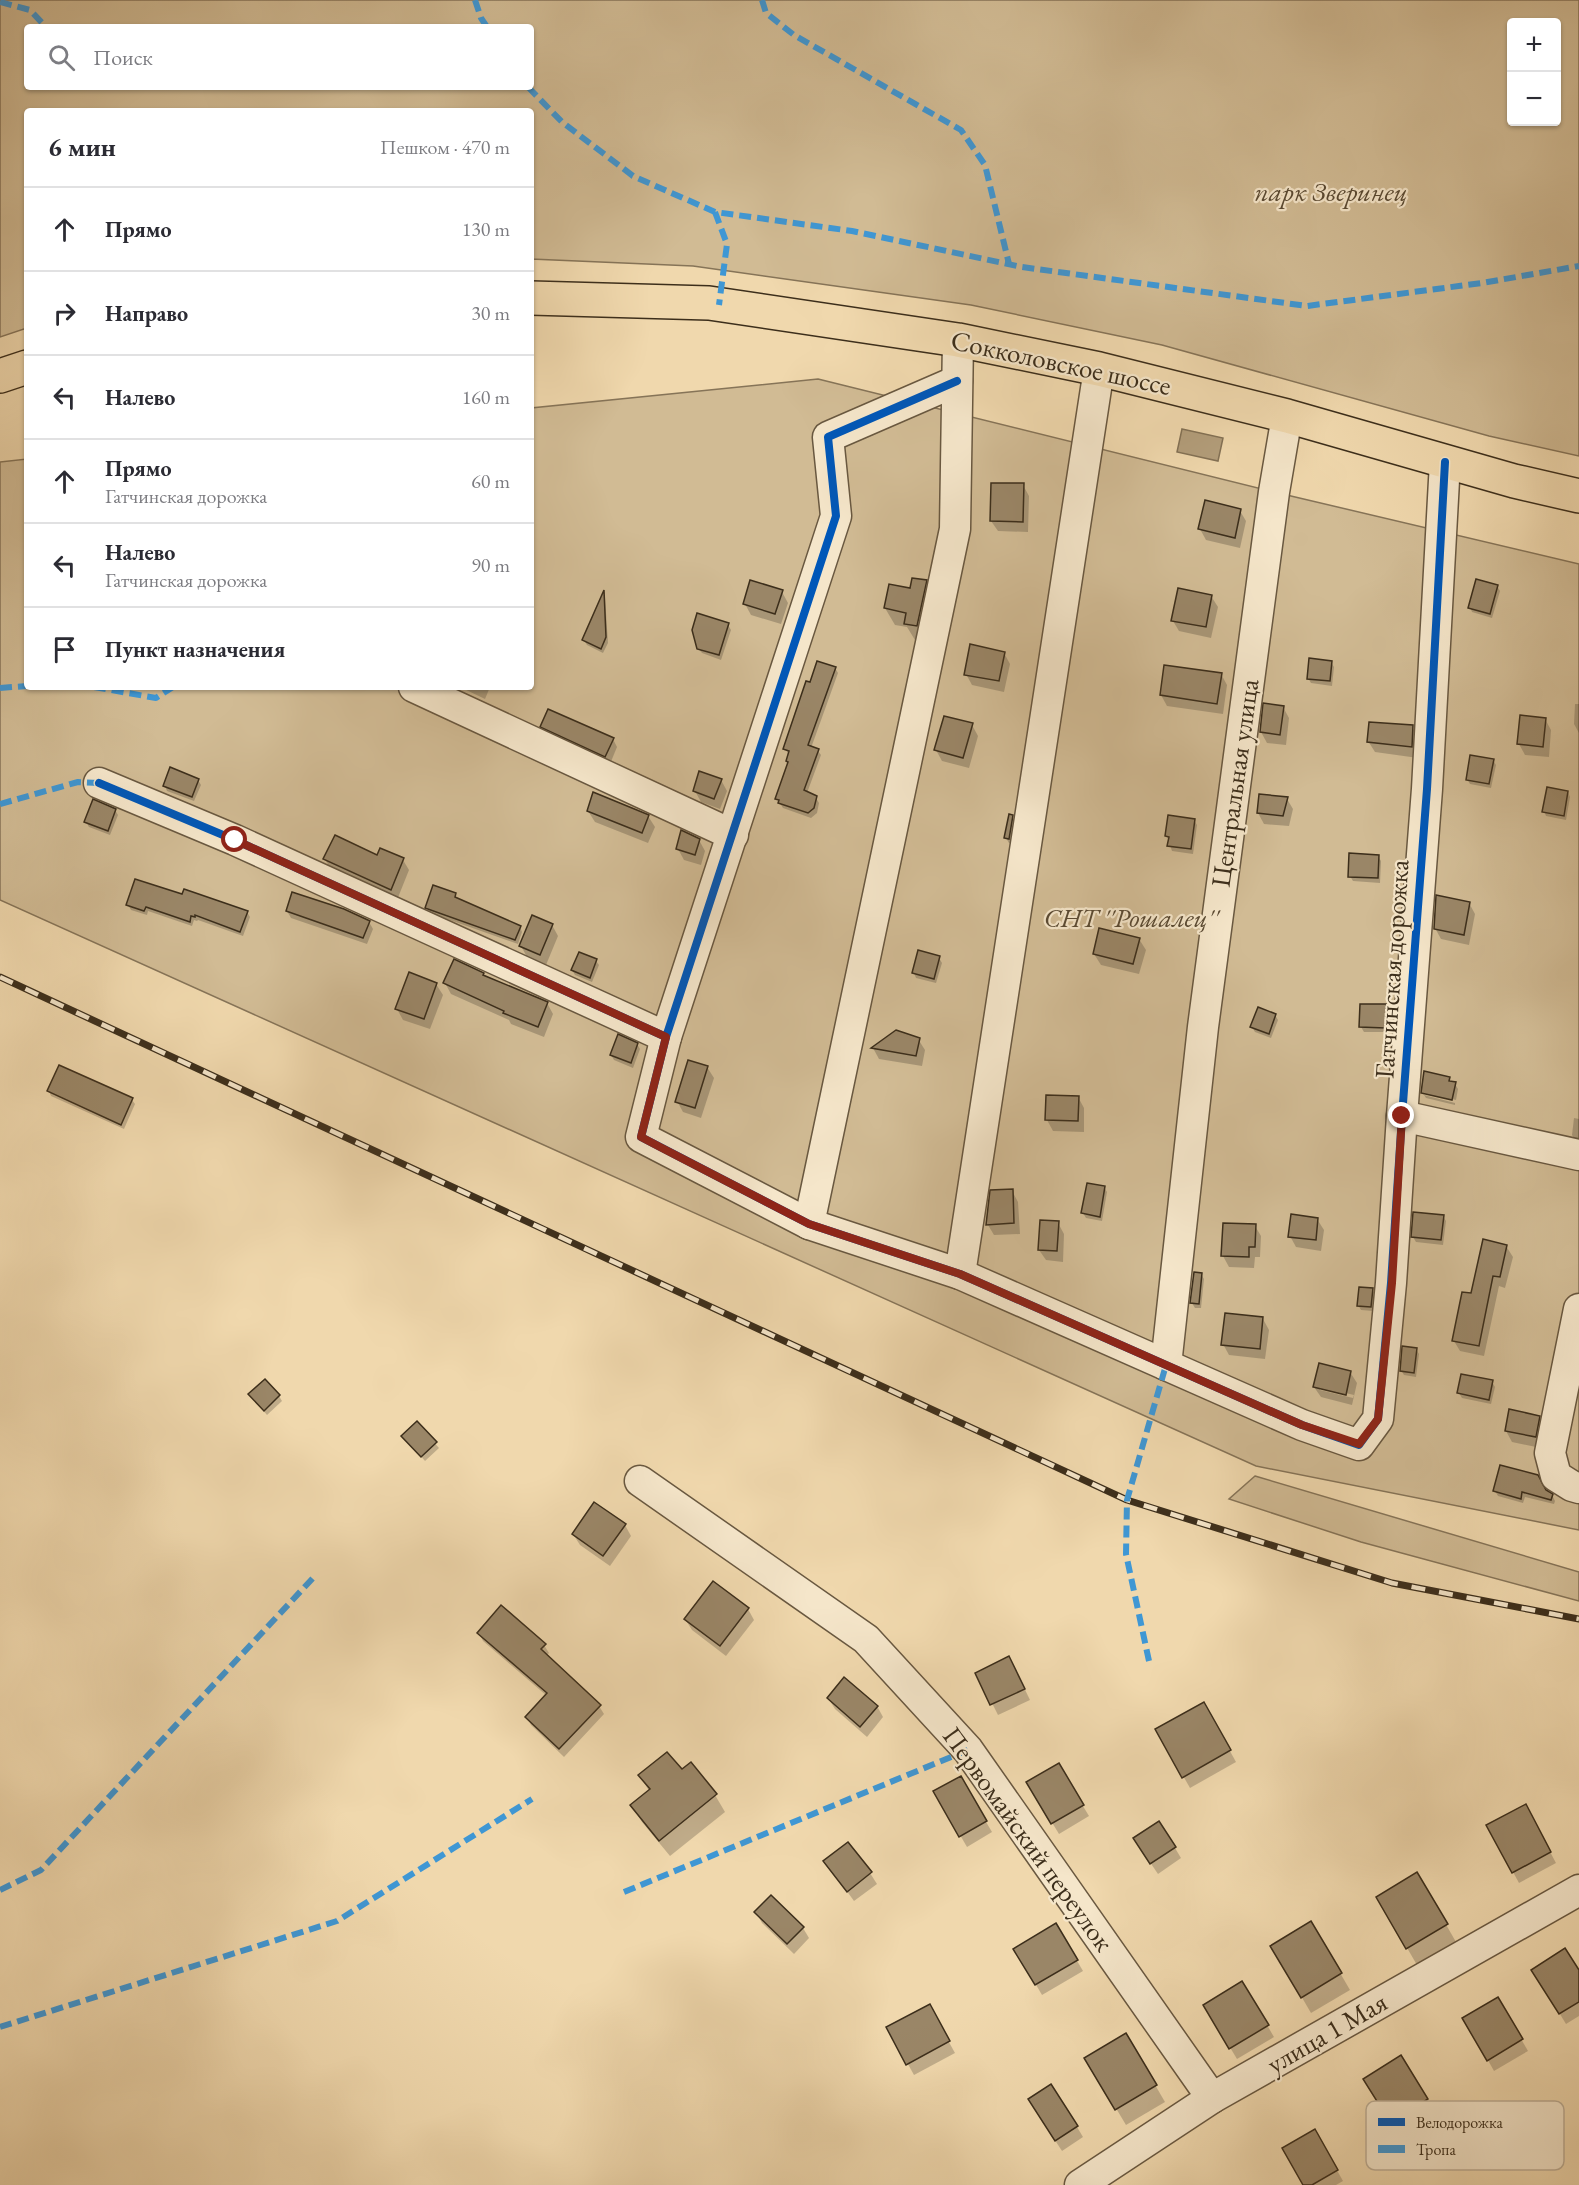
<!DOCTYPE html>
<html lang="ru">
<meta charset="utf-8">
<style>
body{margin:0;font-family:"EB Garamond",serif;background:#f7f7f7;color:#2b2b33}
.controls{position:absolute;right:18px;top:18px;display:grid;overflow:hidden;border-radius:6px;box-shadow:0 2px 4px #0004}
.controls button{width:54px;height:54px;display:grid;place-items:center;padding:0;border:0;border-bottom:2px solid #e1e1e2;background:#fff;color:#2b2b33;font:30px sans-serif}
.stop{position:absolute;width:18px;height:18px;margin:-14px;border:4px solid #8f2418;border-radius:50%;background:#fff}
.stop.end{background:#8f2418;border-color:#fff;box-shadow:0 2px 6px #0008}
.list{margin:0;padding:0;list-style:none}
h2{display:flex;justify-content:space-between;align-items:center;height:78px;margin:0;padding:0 24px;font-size:26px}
h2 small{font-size:20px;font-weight:400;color:#7c7c81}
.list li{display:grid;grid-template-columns:39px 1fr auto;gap:18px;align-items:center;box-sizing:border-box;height:84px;padding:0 24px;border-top:2px solid #e1e1e2}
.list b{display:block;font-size:22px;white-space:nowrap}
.list p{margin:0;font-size:20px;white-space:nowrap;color:#7c7c81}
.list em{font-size:20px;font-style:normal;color:#7c7c81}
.icon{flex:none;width:33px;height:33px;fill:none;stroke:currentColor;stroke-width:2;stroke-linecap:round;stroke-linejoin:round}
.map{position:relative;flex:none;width:1579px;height:2185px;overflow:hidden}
.search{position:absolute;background:#fff;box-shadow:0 2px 4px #0004;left:24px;top:24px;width:510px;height:66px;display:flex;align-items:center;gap:15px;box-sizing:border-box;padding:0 21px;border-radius:6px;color:#7c7c81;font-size:22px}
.panel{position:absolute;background:#fff;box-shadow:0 2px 4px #0004;left:24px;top:108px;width:510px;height:582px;border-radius:6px}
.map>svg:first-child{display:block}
</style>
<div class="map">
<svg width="1579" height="2185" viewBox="0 0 1579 2185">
<rect width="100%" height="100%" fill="#f0d8ad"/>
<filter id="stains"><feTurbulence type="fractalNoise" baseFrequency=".00333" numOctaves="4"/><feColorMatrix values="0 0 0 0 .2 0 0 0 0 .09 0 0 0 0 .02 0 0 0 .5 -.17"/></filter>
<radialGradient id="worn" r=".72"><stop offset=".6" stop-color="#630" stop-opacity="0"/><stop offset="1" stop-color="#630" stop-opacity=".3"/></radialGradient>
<g fill="#d1bb94" stroke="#867458" stroke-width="1.5" fill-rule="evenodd">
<path d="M 0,0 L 1579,0 L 1579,456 L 1489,436 L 1162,345 L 971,305 L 693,266 L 531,259 L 531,111 L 27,111 L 27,328 L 0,337 ZM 1556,22 L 1556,122 L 1512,122 L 1512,22 ZM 27,27 L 531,27 L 531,87 L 27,87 Z"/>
<polygon points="818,379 1274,492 1579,564 1579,1530 1256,1466 0,900 0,462 27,459 27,687 531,687 531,408"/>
<polygon points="1255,1476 1579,1572 1579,1601 1361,1542 1229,1499"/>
</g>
<polygon fill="#b39e7b" stroke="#837155" stroke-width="1.5" points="1182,429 1223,438 1218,461 1177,452"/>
<g fill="#0003" fill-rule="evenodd">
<polygon points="1023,485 1029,496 1028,532 998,531 991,521"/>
<polygon points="1240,511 1246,521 1240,548 1206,540 1200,529"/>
<polygon points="926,582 935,598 926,642 915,640 907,627 895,625 885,608"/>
<polygon points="1497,586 1500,591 1492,618 1472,612 1470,607"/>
<polygon points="782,592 788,603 781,624 751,615 745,604"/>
<polygon points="604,594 605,597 608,643 603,653 587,645 584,640"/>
<polygon points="1211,596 1218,607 1211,638 1179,631 1173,621"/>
<polygon points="728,625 731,630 721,660 702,653 698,648"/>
<polygon points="1004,653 1010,664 1004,692 972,685 966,674"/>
<polygon points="1331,662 1334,667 1332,686 1311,683 1308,678"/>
<polygon points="835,668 838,673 811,748 818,751 821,755 807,793 816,798 819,803 817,813 811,818 783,808 777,799 789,764 790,755 785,749 811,684"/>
<polygon points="1221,674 1227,685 1223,714 1167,706 1161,695"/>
<polygon points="460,687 490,687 485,699"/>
<polygon points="1575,704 1579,704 1579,733 1574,724"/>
<polygon points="1283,707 1289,718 1286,745 1267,743 1261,732"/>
<polygon points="1545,719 1551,730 1549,757 1525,755 1519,744"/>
<polygon points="972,725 978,736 969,768 942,761 936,750"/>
<polygon points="542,726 613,739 617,747 610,764 547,735"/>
<polygon points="1412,727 1419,738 1418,758 1375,752 1368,741"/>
<polygon points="1493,760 1496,765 1491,788 1470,784 1467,779"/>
<polygon points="198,780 201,785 194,801 167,791 165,786"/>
<polygon points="721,780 727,791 720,809 701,802 695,791"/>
<polygon points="1568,792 1570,797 1566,820 1546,816 1544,811"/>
<polygon points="1287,799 1293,809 1289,826 1264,824 1258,813"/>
<polygon points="115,810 118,815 110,835 89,827 86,822"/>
<polygon points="588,811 648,816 655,827 648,843 595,822"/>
<polygon points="1012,816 1015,821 1012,843 1009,843 1006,838"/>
<polygon points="1194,820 1197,825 1193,854 1172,851 1167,836"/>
<polygon points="699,840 705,851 701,865 684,860 678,849"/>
<polygon points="1378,856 1381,861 1380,883 1353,881 1350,876"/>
<polygon points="325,859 403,860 409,870 397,900 331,870"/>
<polygon points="455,895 458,900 520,927 522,932 518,944 430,913 427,908"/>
<polygon points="183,896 247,912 250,917 243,936 198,920 197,921 194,920 192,926 148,911 147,915 131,910 128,905"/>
<polygon points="1469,903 1475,914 1469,945 1441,939 1435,928"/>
<polygon points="287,911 369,922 373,929 367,944 291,918"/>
<polygon points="552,925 558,936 546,965 527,957 521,946"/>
<polygon points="1139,939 1146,950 1139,974 1101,965 1094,954"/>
<polygon points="939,958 942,963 936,983 916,978 914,973"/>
<polygon points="596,961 599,965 592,982 575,975 572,970"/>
<polygon points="483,974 486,978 547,1003 553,1014 544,1037 511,1024 509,1020 451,994 445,983"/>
<polygon points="436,984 443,995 430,1029 403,1020 397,1009"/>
<polygon points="1385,1006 1388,1011 1388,1032 1364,1032 1361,1027"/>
<polygon points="1275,1015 1278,1020 1271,1038 1255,1032 1252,1027"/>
<polygon points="918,1039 925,1050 922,1066 879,1059 873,1048"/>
<polygon points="637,1044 640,1049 633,1068 614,1060 611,1055"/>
<polygon points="707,1067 714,1078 701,1118 683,1112 677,1101"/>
<polygon points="1425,1073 1449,1078 1451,1083 1455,1084 1458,1089 1456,1100 1424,1092 1424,1095 1423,1093"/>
<polygon points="49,1091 132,1100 135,1104 124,1129 51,1096"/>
<polygon points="1424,1095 1455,1103 1455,1105 1426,1098"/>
<polygon points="1078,1097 1084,1108 1084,1132 1053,1131 1047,1120"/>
<polygon points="1574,1118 1579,1119 1579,1146 1572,1135"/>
<polygon points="1104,1187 1107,1192 1102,1221 1086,1218 1083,1213"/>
<polygon points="1012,1191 1018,1202 1020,1234 994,1235 988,1225"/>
<polygon points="1443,1216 1446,1221 1443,1245 1416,1242 1413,1237"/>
<polygon points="1317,1219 1324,1230 1321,1251 1296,1247 1290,1236"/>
<polygon points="1058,1223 1064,1234 1063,1262 1046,1260 1039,1250"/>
<polygon points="1255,1226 1261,1236 1260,1257 1255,1257 1254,1268 1229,1267 1223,1256"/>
<polygon points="1506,1246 1513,1257 1505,1288 1499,1286 1484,1356 1460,1351 1454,1341 1472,1295"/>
<polygon points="1201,1274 1204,1279 1201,1308 1195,1308 1192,1303"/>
<polygon points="1372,1289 1375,1294 1373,1311 1361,1310 1358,1305"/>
<polygon points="1263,1319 1269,1330 1265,1359 1229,1355 1223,1344"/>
<polygon points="1416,1349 1419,1354 1416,1377 1404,1375 1401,1370"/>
<path d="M 1350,1372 L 1357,1383 L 1352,1405 L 1321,1397 L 1314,1387 ZM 1320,1387 L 1354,1395 L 1353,1398 L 1320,1390 Z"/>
<polygon points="1492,1382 1495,1387 1491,1404 1462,1398 1459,1393"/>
<polygon points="250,1395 279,1396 282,1401 267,1415"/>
<polygon points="1539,1417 1545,1428 1541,1448 1512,1442 1506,1431"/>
<polygon points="417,1423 439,1448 425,1461 403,1436"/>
<polygon points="1495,1491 1545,1491 1552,1495 1555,1501 1554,1504 1525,1497 1523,1503 1498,1496"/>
<polygon points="625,1525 631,1536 610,1566 580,1545 573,1534"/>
<polygon points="748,1609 754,1620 726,1656 692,1630 685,1619"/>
<polygon points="479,1633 544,1645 549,1653 546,1656 599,1706 604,1714 564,1757 531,1725 527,1717 547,1696 483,1641"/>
<polygon points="1015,1669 1030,1700 998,1715 977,1673"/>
<polygon points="828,1698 877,1706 883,1717 867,1737 835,1709"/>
<polygon points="1204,1704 1236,1762 1190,1788 1157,1730"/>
<polygon points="1058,1765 1089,1816 1059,1834 1028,1783"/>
<polygon points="681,1771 715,1795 725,1812 670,1856 642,1822 632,1805 649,1791 640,1775"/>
<polygon points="960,1778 992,1832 967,1847 935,1792"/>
<polygon points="1531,1816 1556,1863 1519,1883 1488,1826"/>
<polygon points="1175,1848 1181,1858 1158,1874 1141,1849"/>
<polygon points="825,1861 870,1873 877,1884 854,1901"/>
<polygon points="1417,1874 1456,1942 1417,1965 1378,1898"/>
<polygon points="756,1912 803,1928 809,1938 794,1954 762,1923"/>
<polygon points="1311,1923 1350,1990 1311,2013 1272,1946"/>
<polygon points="1056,1925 1083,1971 1042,1995 1015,1949"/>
<polygon points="1533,1970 1579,1973 1579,2016 1566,2024"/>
<polygon points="1242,1983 1274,2037 1237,2059 1205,2006"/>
<polygon points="1498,1999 1528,2051 1494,2071 1464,2018"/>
<polygon points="929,2006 955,2053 914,2075 888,2028"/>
<polygon points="1126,2035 1165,2102 1126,2125 1086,2058"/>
<polygon points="1371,2091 1427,2099 1433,2110 1398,2132"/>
<polygon points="1036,2111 1077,2127 1083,2137 1062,2151"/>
<polygon points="1315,2131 1343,2181 1336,2185 1305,2185"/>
</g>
<g fill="#9a8667" stroke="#3c2e1b" stroke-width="1.5">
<polygon points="991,483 1024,483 1023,522 990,521"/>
<polygon points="1205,500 1241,509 1235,538 1198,529"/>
<polygon points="912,578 927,580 917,626 904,624 906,613 884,608 889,584 910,588"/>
<polygon points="1476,579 1498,585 1490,614 1468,608"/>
<polygon points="750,580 783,590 775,614 743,604"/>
<polygon points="1178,588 1212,595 1206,627 1171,621"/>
<polygon points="604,590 606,637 601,649 582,640"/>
<polygon points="697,613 729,623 719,655 697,649 692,630"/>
<polygon points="970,644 1005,652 999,681 964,675"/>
<polygon points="1309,658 1332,661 1330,681 1307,679"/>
<polygon points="817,661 836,667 808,745 819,749 804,790 817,796 814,808 808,813 778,803 779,800 775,799 788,762 786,761 789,751 783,749 806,681 810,682"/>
<polygon points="1164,665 1222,673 1217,704 1160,695"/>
<polygon points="1263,703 1284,706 1280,735 1260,732"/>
<polygon points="548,709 614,738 605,757 540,727"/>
<polygon points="1520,715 1546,718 1543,747 1517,744"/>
<polygon points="944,716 973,723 963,758 934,750"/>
<polygon points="1369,722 1413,725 1412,747 1367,742"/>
<polygon points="1470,755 1494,759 1489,784 1466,780"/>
<polygon points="170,767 199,779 192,797 163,786"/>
<polygon points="699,771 722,779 714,799 693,791"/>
<polygon points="1547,787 1568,791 1564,816 1542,812"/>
<polygon points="593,792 649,815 642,833 587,811"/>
<polygon points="1259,794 1288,797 1283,816 1257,813"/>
<polygon points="93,799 116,809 108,831 84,822"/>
<polygon points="1009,814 1013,815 1009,839 1004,838"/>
<polygon points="1168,815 1195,819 1191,849 1167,846 1169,837 1165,836"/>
<polygon points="681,830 700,839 695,855 676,849"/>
<polygon points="335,835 377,855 380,848 404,858 391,890 323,859"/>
<polygon points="1349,853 1379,855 1378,878 1348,877"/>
<polygon points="135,879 182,894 184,889 248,911 240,932 195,915 195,917 191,916 190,922 146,907 144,911 126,905"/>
<polygon points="433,885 456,893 455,897 521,926 515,940 425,908"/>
<polygon points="292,892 344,909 370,921 363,938 286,911"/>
<polygon points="1436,895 1470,902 1464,935 1434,929"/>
<polygon points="532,915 553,924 540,955 519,946"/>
<polygon points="1099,928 1140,938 1133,964 1093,954"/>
<polygon points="918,950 940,956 934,979 912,973"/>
<polygon points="579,952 597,959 590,978 571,970"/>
<polygon points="454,959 484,973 483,975 548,1002 538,1027 503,1013 504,1011 443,983"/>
<polygon points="409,972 437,983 424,1019 395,1009"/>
<polygon points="1360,1004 1386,1004 1386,1028 1359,1027"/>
<polygon points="1258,1007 1276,1014 1269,1034 1250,1027"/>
<polygon points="896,1030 920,1038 916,1056 871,1048"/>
<polygon points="618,1034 638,1043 631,1063 610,1055"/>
<polygon points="688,1060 708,1066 695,1108 675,1102"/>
<polygon points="59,1065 133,1098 121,1125 47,1091"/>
<polygon points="1424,1071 1450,1077 1449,1081 1456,1082 1452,1100 1421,1093"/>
<polygon points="1046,1095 1079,1096 1078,1121 1045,1120"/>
<polygon points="1087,1183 1105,1186 1100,1217 1081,1213"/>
<polygon points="1013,1189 1014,1223 986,1225 990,1190"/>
<polygon points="1413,1212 1444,1215 1441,1240 1411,1237"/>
<polygon points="1291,1214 1318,1218 1316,1240 1288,1237"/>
<polygon points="1040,1220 1059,1221 1057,1251 1038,1250"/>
<polygon points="1223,1223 1256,1224 1255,1247 1249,1247 1249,1257 1221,1256"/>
<polygon points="1483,1239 1507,1245 1500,1277 1493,1276 1479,1346 1452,1341 1462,1292 1471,1293"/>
<polygon points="1194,1272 1202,1273 1199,1304 1190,1303"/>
<polygon points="1359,1287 1373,1288 1371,1307 1357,1306"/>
<polygon points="1225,1313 1263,1317 1260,1349 1221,1345"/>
<polygon points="1402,1346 1417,1348 1414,1373 1400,1371"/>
<polygon points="1319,1363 1351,1371 1346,1395 1313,1387"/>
<polygon points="1461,1374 1493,1380 1489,1400 1457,1393"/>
<polygon points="265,1379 280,1395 264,1411 248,1394"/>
<polygon points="1509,1409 1540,1416 1536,1437 1505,1431"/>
<polygon points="417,1421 437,1442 421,1457 401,1436"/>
<polygon points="1500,1465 1538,1475 1546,1490 1553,1494 1551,1500 1522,1492 1521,1499 1493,1491"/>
<polygon points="594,1502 626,1524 603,1556 572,1534"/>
<polygon points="713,1581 749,1608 720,1646 684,1619"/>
<polygon points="501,1605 546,1644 541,1649 601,1705 559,1749 525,1717 547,1693 477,1633"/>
<polygon points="1009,1656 1025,1689 990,1705 975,1673"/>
<polygon points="844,1677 878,1706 860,1727 827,1698"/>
<polygon points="1204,1702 1231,1750 1182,1778 1155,1729"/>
<polygon points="667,1752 682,1769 691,1762 717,1794 659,1841 630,1805 650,1789 638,1775"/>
<polygon points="1059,1763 1084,1805 1051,1824 1026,1782"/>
<polygon points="961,1776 987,1821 959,1837 933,1791"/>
<polygon points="1526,1804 1551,1852 1512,1873 1486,1825"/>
<polygon points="1159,1821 1176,1847 1150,1864 1133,1838"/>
<polygon points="848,1842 872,1872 847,1892 823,1861"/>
<polygon points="1417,1872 1448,1924 1406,1949 1376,1897"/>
<polygon points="771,1895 804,1927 787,1944 754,1912"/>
<polygon points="1311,1921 1342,1973 1301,1998 1270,1946"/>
<polygon points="1056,1923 1078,1960 1035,1985 1013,1949"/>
<polygon points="1565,1948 1579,1970 1579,2002 1559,2014 1531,1970"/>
<polygon points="1242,1981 1269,2025 1229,2049 1203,2005"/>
<polygon points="1498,1997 1523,2039 1487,2061 1462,2018"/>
<polygon points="930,2004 950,2041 906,2065 886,2027"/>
<polygon points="1126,2033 1157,2085 1115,2110 1084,2058"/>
<polygon points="1401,2055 1428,2099 1390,2122 1363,2079"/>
<polygon points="1051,2084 1078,2126 1055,2141 1028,2099"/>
<polygon points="1315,2129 1338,2170 1312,2185 1303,2185 1282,2148"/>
</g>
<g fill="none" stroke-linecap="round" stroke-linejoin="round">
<g stroke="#695840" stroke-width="33">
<g id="minor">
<polyline points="414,687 733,835"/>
<polyline points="99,783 235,840 666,1037 836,516 828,437 957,381"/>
<polyline points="666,1037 641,1137 809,1224 960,1274 1302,1425 1359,1445 1378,1419 1391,1283 1402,1116 1427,789 1445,462"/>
<polyline points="1402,1116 1579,1155"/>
<polyline points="809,1224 955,529 958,340"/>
<polyline points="960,1274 1099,369"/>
<polyline points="1579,1309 1550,1453 1556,1476 1572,1486 1579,1488"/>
<polyline points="1166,1365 1203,1027 1274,492 1287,416"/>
<polyline points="640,1481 866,1639 968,1750 1212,2098"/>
<polyline points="1080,2185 1212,2098 1579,1890"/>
</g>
</g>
<g stroke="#3c2e1b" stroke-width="36">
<g id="major">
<polyline points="531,298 709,303 958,340 1099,369 1287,416 1514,481 1579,496"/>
<polyline points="0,376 27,367"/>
</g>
</g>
<use href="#minor" stroke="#f5e6ca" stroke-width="30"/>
<use href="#major" stroke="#f0d8ad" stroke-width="33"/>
<g stroke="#3c2e1b" stroke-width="7">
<polyline id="rail" points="0,977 1127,1500 1392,1583 1579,1619"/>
</g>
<use href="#rail" stroke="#f5e6ca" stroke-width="4.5" stroke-dasharray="14" stroke-linecap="butt"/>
<g stroke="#3f97d4" stroke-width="6" stroke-dasharray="12 6" stroke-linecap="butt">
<polyline points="475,0 481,18 487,27"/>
<polyline points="762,0 766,13 794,35 961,130 985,165 1009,264"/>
<polyline points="0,2 30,10 46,27"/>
<polyline points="528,87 562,122 633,176 715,212 852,231 1022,267 1307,306 1482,283 1579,266"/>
<polyline points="715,212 727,244 719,305"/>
<polyline points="94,687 156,698 173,687"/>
<polyline points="0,688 27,686"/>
<polyline points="0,804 78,782 99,783"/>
<polyline points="1149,1661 1126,1554 1127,1500 1166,1365"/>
<polyline points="0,1890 41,1870 313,1578"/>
<polyline points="624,1892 968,1750"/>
<polyline points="0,2027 337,1921 532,1799"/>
</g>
<g stroke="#f5e6ca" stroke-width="11">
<g id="cycleway">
<polyline points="99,783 235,840 666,1037 836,516 828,437 957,381"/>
<polyline points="666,1037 641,1137 809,1224 960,1274 1302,1425 1359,1445 1378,1419 1391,1283 1402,1116 1427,789 1445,462"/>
</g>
</g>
<use href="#cycleway" stroke="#0057b8" stroke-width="8"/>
</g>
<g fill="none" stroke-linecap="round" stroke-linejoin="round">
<polyline stroke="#8f2418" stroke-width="8" points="235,840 666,1037 641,1137 660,1147 809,1224 960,1274 1302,1425 1359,1444 1378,1419 1392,1283 1402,1116"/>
</g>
<g text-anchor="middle" stroke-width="4.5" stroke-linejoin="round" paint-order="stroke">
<g font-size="27" font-style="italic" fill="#5a4a33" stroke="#f5e6ca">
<text x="1331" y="201">парк Зверинец</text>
<text x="1131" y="927">СНТ ''Рошалец''</text>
</g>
<g font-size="27" fill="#3c2e1b" stroke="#f5e6ca">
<text transform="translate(1061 363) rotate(12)" y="9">Сокколовское шоссе</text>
<text transform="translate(1235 783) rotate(-82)" y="9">Центральная улица</text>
<text transform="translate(1392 969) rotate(-86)" y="9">Гатчинская дорожка</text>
<text transform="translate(1028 1839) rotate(54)" y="9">Первомайский переулок</text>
<text transform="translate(1327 2033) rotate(-30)" y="9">улица 1 Мая</text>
</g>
</g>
<rect x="1366" y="2101" width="198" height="69" rx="9" fill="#f5e6ca" stroke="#beaf96" stroke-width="1.5"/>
<rect x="1378" y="2118" width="27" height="8" fill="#0057b8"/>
<rect x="1378" y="2145" width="27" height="8" fill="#3f97d4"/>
<g font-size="16" fill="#3c2e1b">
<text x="1416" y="2128">Велодорожка</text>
<text x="1416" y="2155">Тропа</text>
</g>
<rect width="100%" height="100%" filter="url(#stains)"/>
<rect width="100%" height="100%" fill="url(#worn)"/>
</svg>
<div class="controls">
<button>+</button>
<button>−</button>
</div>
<div class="stop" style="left:235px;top:840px"></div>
<div class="stop end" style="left:1402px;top:1116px"></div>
<div class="search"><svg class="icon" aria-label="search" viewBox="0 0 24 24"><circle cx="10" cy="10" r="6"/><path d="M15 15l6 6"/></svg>Поиск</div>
<section class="panel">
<h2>6 мин<small>Пешком · 470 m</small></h2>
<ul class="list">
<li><svg class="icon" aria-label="ahead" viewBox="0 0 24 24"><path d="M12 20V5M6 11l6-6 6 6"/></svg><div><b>Прямо</b></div><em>130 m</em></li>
<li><svg class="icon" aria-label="right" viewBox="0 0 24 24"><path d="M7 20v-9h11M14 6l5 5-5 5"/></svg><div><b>Направо</b></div><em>30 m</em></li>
<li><svg class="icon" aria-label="left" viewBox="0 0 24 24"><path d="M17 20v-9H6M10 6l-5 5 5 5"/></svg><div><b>Налево</b></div><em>160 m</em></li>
<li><svg class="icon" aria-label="ahead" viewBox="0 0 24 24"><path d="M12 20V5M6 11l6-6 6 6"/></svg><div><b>Прямо</b><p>Гатчинская дорожка</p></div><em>60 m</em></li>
<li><svg class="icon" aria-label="left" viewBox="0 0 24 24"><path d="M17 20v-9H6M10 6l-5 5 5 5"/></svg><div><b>Налево</b><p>Гатчинская дорожка</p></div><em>90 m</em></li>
<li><svg class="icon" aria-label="arrive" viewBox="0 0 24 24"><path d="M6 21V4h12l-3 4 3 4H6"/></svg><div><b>Пункт назначения</b></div></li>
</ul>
</section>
</div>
